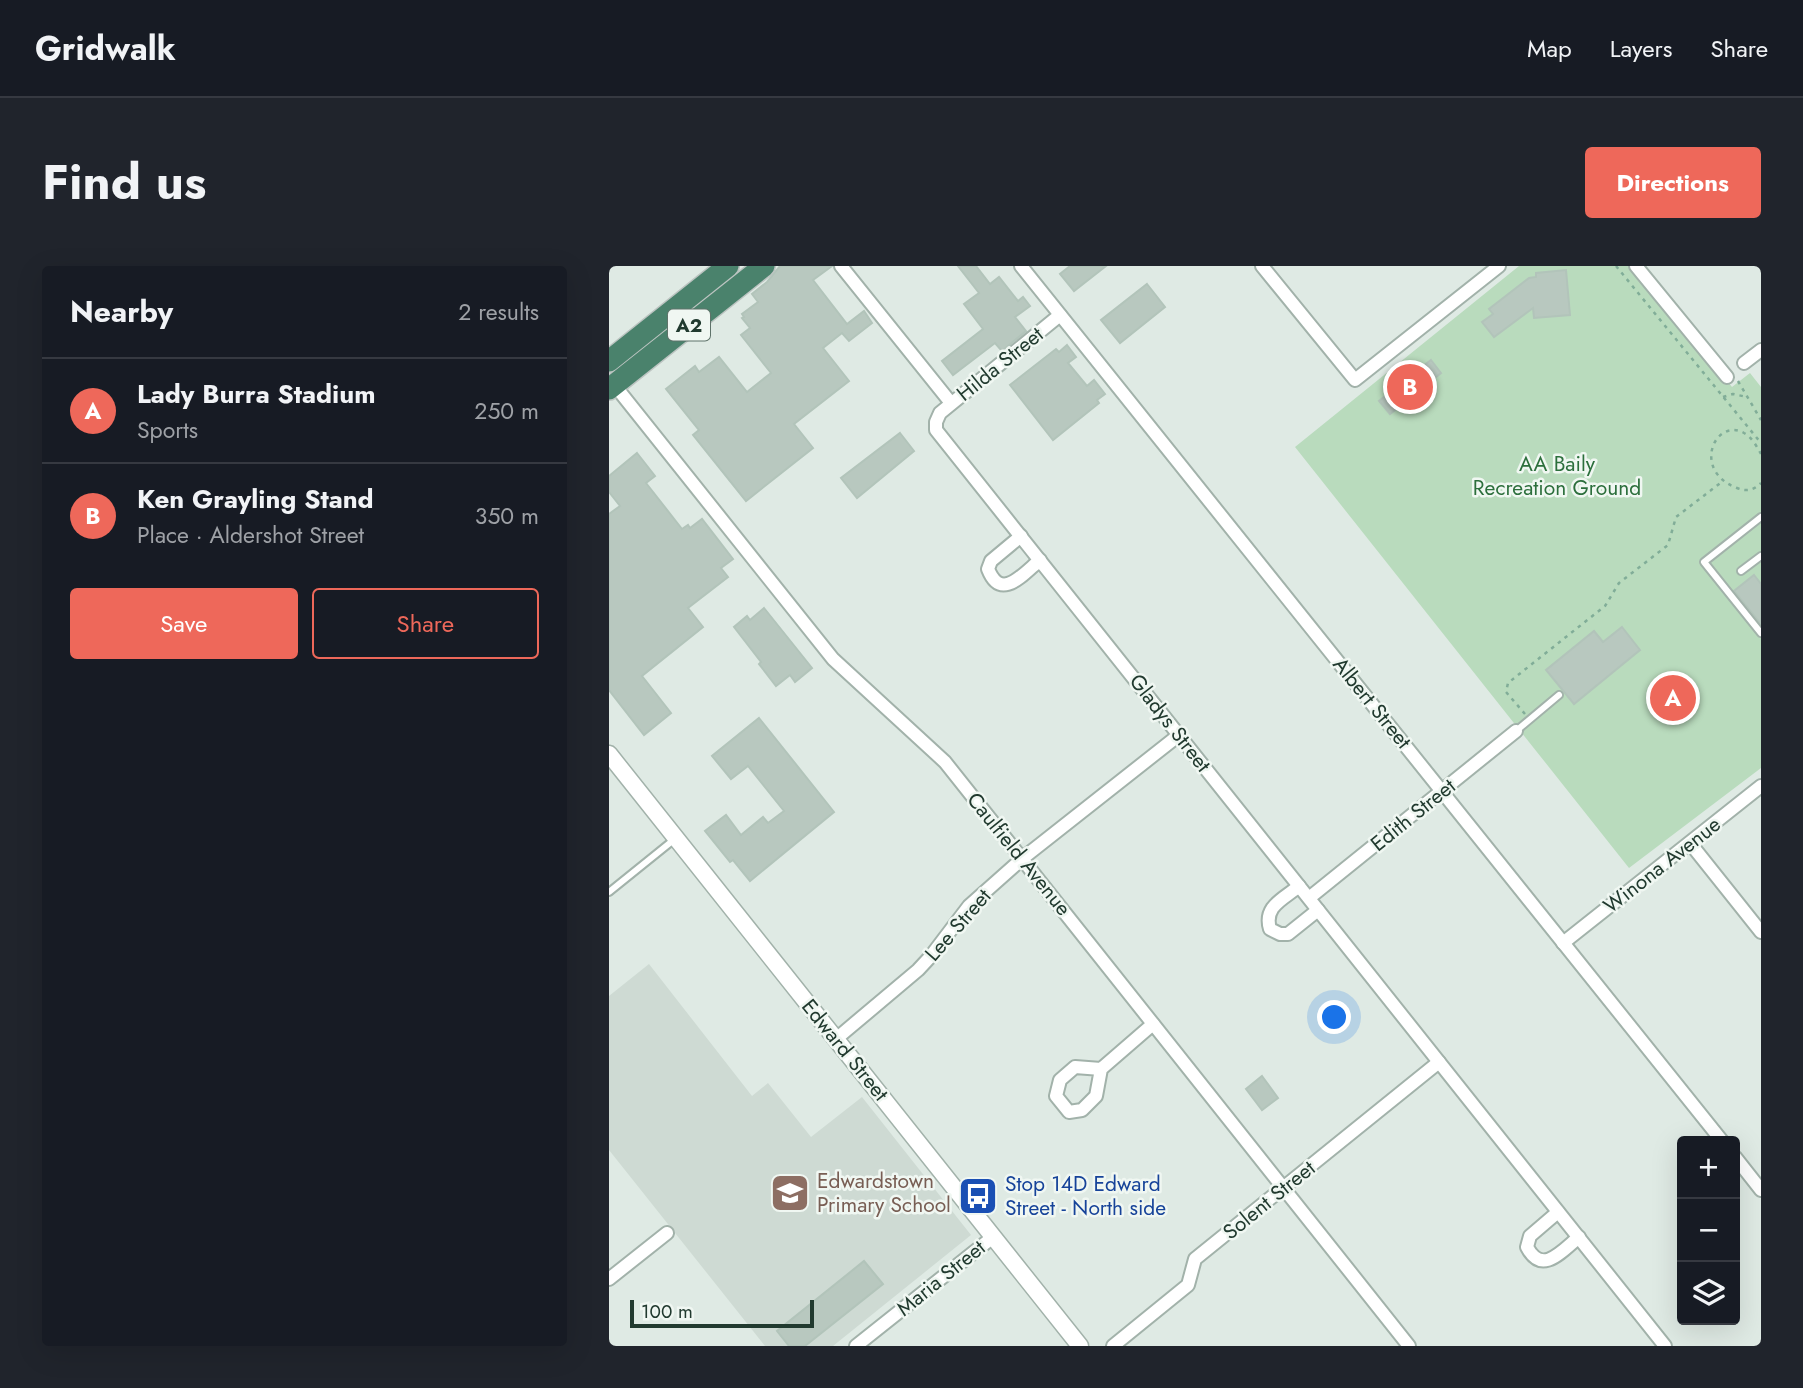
<!DOCTYPE html>
<meta charset="utf-8">
<style>
body{margin:0;font-family:Jost,sans-serif;background:#20242c;color:#f1f3f6}
.controls{position:absolute;right:21px;bottom:21px;display:grid;overflow:hidden;border-radius:7px;box-shadow:0 7px 28px #0002}
.controls button{width:63px;height:63px;display:grid;place-items:center;padding:0;border:0;border-bottom:2px solid #363941;background:#171b24;color:#f1f3f6;font:35px sans-serif}
.scale{position:absolute;left:21px;bottom:18px;width:184px;box-sizing:border-box;padding-left:7px;border:4px solid #213a2f;border-top:0;font-size:19px;line-height:24px;white-space:nowrap;color:#213a2f;-webkit-text-stroke:5px #f0f7f2;paint-order:stroke}
.you{position:absolute;left:726px;top:752px;width:24px;height:24px;margin:-18px;border:5px solid #fff;border-radius:50%;background:#1a73e8;box-shadow:0 0 0 10px #1a73e833}
.badge{display:grid;place-items:center;width:46px;height:46px;border-radius:50%;background:#ee685a;color:#fff;font-size:23px;font-weight:700}
.pin{position:absolute;translate:-50% -50%;border:4px solid #fff;box-shadow:0 2px 7px #0006}
.list{margin:0;padding:0;list-style:none}
h2{display:flex;justify-content:space-between;align-items:center;height:91px;margin:0;padding:0 28px;font-size:30px}
h2 small{font-size:23px;font-weight:400;color:#9ea1a6}
.list li{display:grid;grid-template-columns:46px 1fr auto;gap:21px;align-items:center;box-sizing:border-box;height:105px;padding:0 28px;border-top:2px solid #363941}
.list b{display:block;font-size:26px;white-space:nowrap}
.list p{margin:0;font-size:23px;white-space:nowrap;color:#9ea1a6}
.list em{font-size:23px;font-style:normal;color:#9ea1a6}
.actions{display:flex;gap:14px;padding:21px 28px}
.actions a{flex:1;padding:16px 0;border:2px solid #ee685a;border-radius:7px;text-align:center;font-size:24px;color:#ee685a}
.actions .main{background:#ee685a;color:#fff}
.icon{flex:none;width:38px;height:38px;fill:none;stroke:currentColor;stroke-width:2;stroke-linecap:round;stroke-linejoin:round}
.map{position:relative;flex:none;width:1152px;height:1080px;overflow:hidden;border-radius:7px}
header{display:flex;align-items:center;gap:42px;box-sizing:border-box;height:98px;padding:0 35px;background:#171b24;border-bottom:2px solid #363941}
header strong{font-size:33px}
nav{display:flex;gap:38px;margin-inline-start:auto;font-size:24px}
.intro{display:flex;align-items:center;justify-content:space-between;box-sizing:border-box;height:168px;padding:0 42px}
h1{margin:0;font-size:49px}
.button{padding:18px 32px;border-radius:7px;background:#ee685a;color:#fff;font-size:24px;font-weight:700}
main{display:flex;gap:42px;padding:0 42px}
aside{flex:1;background:#171b24;border-radius:7px;box-shadow:0 7px 28px #0002}
.map>svg:first-child{display:block}
</style>
<header>
<strong>Gridwalk</strong>
<nav><a>Map</a><a>Layers</a><a>Share</a></nav>
</header>
<div class="intro"><h1>Find us</h1><a class="button">Directions</a></div>
<main>
<aside>
<h2>Nearby<small>2 results</small></h2>
<ul class="list">
<li><span class="badge">A</span><div><b>Lady Burra Stadium</b><p>Sports</p></div><em>250 m</em></li>
<li><span class="badge">B</span><div><b>Ken Grayling Stand</b><p>Place · Aldershot Street</p></div><em>350 m</em></li>
</ul>
<div class="actions"><a class="main">Save</a><a>Share</a></div>
</aside>
<div class="map">
<svg width="1152" height="1080" viewBox="0 0 1152 1080">
<rect width="100%" height="100%" fill="#dfeae4"/>
<polygon fill="#cedad3" points="40,698 143,830 159,817 202,871 253,831 362,969 224,1080 156,1080 0,884 0,730"/>
<polygon fill="#b9dbbd" points="910,0 1025,0 1123,121 1141,107 1152,121 1152,502 1020,602 686,181"/>
<g fill="#b8c8bf" stroke="#b2c4ba" stroke-width="2">
<polygon points="171,0 223,0 204,14 238,58 255,45 263,57 240,75 233,67 214,82 240,115 185,158 204,182 137,235 84,169 90,164 57,123 86,100 90,106 110,91 138,126 162,107 132,69 141,62 133,52 135,51 133,48 149,36 143,28 158,16"/>
<polygon points="349,0 367,0 381,18 390,11 409,35 414,31 421,40 406,51 417,65 393,85 386,77 344,109 333,95 374,63 355,38 370,27"/>
<polygon points="461,0 497,0 465,25 451,8"/>
<polygon points="957,4 961,49 925,52 924,42 885,71 873,56 884,48 880,43 920,12 927,11 927,7"/>
<polygon points="538,18 556,41 511,77 492,54"/>
<polygon points="458,79 467,91 459,97 478,120 485,114 496,128 488,134 490,137 444,174 401,119 447,83 450,86"/>
<polygon points="822,94 832,107 781,148 770,135"/>
<polygon points="291,167 305,185 248,232 232,212"/>
<polygon points="28,187 46,210 37,217 73,263 79,259 81,262 93,253 124,293 112,302 119,311 79,342 94,361 33,410 62,447 35,469 0,424 0,248 11,240 0,226 0,210"/>
<polygon points="1145,309 1152,318 1152,358 1125,325"/>
<polygon points="155,342 203,402 186,416 181,409 167,420 150,398 152,396 125,361 138,350 141,354"/>
<polygon points="1013,361 1031,384 965,438 937,404 985,365 994,376"/>
<polygon points="150,452 225,546 141,615 124,594 121,596 96,565 117,549 132,569 154,551 159,557 175,545 139,500 122,513 103,490"/>
<polygon points="653,810 669,832 653,844 637,823"/>
<polygon points="255,995 274,1018 196,1080 180,1080 168,1065"/>
</g>
<g fill="none" stroke-linecap="round" stroke-linejoin="round">
<g stroke="#a2b2aa" stroke-width="10">
<g id="service">
<polyline points="1152,251 1095,296 1152,367"/>
<polyline points="1132,305 1152,290"/>
<polyline points="907,465 950,429"/>
<polyline points="0,626 67,572"/>
</g>
</g>
<g stroke="#a2b2aa" stroke-width="16">
<g id="minor">
<polyline points="232,0 342,137"/>
<polyline points="412,0 1113,875"/>
<polyline points="653,0 746,114 890,0"/>
<polyline points="1027,0 1118,111"/>
<polyline points="451,49 331,147 327,156 327,164 1056,1080"/>
<polyline points="1135,97 1152,84"/>
<polyline points="3,116 224,393 336,496 800,1080"/>
<path d="M 412,270 L 382,295 L 379,303 C 392,336 414,308 431,294"/>
<polyline points="1081,577 1152,666"/>
<path d="M 690,620 C 675,633 654,640 661,663 L 671,668 L 679,668 L 709,644"/>
<polyline points="700,632 907,465"/>
<polyline points="954,677 1152,520"/>
<polyline points="227,773 309,704 322,690 360,640 414,592 570,469"/>
<polyline points="492,803 466,801 451,814 447,830 460,846 473,844 487,830 492,803 544,758"/>
<polyline points="1126,891 1152,924"/>
<path d="M 949,946 L 921,970 L 918,981 C 933,1010 953,985 970,971"/>
<polyline points="0,1013 58,967"/>
<polyline points="247,1080 384,971"/>
<polyline points="504,1080 579,1019 586,993 830,796"/>
</g>
</g>
<g stroke="#a2b2aa" stroke-width="19">
<polyline id="tertiary" points="0,488 471,1080"/>
</g>
<g stroke="#bcc4c1" stroke-width="24">
<g id="trunk">
<polyline points="0,95 119,0"/>
<polyline points="0,123 155,0"/>
</g>
</g>
<g stroke="#81ad98" stroke-width="2.5" stroke-dasharray="3.5 5" stroke-linecap="butt">
<polyline points="1007,0 1152,177"/>
<polyline points="1129,115 1152,154"/>
<polyline points="1114,131 1124,128 1138,131"/>
<path d="M 1152,188 C 1148,181 1143,171 1135,167 C 1106,151 1082,205 1128,222 C 1138,226 1145,224 1152,217"/>
<polyline points="916,448 897,426 899,417 996,340 1010,317 1059,279 1067,251 1114,215"/>
</g>
<use href="#service" stroke="#fff" stroke-width="6"/>
<use href="#minor" stroke="#fff" stroke-width="12"/>
<use href="#tertiary" stroke="#fff" stroke-width="16"/>
<use href="#trunk" stroke="#4a826c" stroke-width="21"/>
</g>
<defs>
<g id="school-square" transform="scale(2.0125)"><rect x="-9" y="-9" width="18" height="18" rx="4" fill="#8d6e63" stroke="#f0f7f2"/><path d="M0-5L7-2L0 1L-7-2ZM-4 1L0 2.5L4 1V4Q0 6-4 4Z" fill="#fff"/></g>
<g id="bus-square" transform="scale(2.0125)"><rect x="-9" y="-9" width="18" height="18" rx="4" fill="#1a4fb4" stroke="#f0f7f2"/><path d="M-5-6H5V4H4V6H2V4H-2V6H-4V4H-5ZM-3.5-4V0h7V-4ZM-3.5 1.2v1.5H-2V1.2ZM2 1.2v1.5H3.5V1.2Z" fill="#fff"/></g>
</defs>
<g fill-rule="evenodd">
<use href="#school-square" x="181" y="927"/>
<use href="#bus-square" x="369" y="930"/>
</g>
<g text-anchor="middle" stroke-width="5" stroke-linejoin="round" paint-order="stroke">
<rect fill="#f0f7f2" stroke="#5f736a" stroke-width="2" x="59" y="43.5" width="42" height="31" rx="5"/>
<g font-size="19" font-weight="bold" fill="#213a2f">
<text x="80" y="66">A2</text>
</g>
<g font-size="21" fill="#213a2f" stroke="#f0f7f2">
<text transform="translate(391 98) rotate(-39)" y="7">Hilda Street</text>
<text transform="translate(763 437) rotate(51)" y="7">Albert Street</text>
<text transform="translate(561 457) rotate(52)" y="7">Gladys Street</text>
<text transform="translate(804 549) rotate(-39)" y="7">Edith Street</text>
<text transform="translate(410 588) rotate(51)" y="7">Caulfield Avenue</text>
<text transform="translate(1053 599) rotate(-38)" y="7">Winona Avenue</text>
<text transform="translate(349 659) rotate(-49)" y="7">Lee Street</text>
<text transform="translate(236 784) rotate(51)" y="7">Edward Street</text>
<text transform="translate(660 934) rotate(-39)" y="7">Solent Street</text>
<text transform="translate(332 1012) rotate(-39)" y="7">Maria Street</text>
</g>
<g font-size="21" fill="#2c6f3c" stroke="#f0f7f2">
<text x="948" y="205">AA Baily<tspan x="948" dy="24">Recreation Ground</tspan></text>
</g>
<g font-size="21" fill="#785e54" stroke="#f0f7f2" text-anchor="start">
<text x="208" y="922">Edwardstown<tspan x="208" dy="24">Primary School</tspan></text>
</g>
<g font-size="21" fill="#164399" stroke="#f0f7f2" text-anchor="start">
<text x="396" y="925">Stop 14D Edward<tspan x="396" dy="24">Street - North side</tspan></text>
</g>
</g>
</svg>
<div class="controls">
<button>+</button>
<button>−</button>
<button><svg class="icon" aria-label="layers" viewBox="0 0 24 24"><path d="M12 4l9 5-9 5-9-5zM3 14l9 5 9-5"/></svg></button>
</div>
<div class="scale">100 m</div>
<div class="you"></div>
<div class="pin badge" style="left:1064px;top:432px">A</div>
<div class="pin badge" style="left:801px;top:121px">B</div>
</div>
</main>
